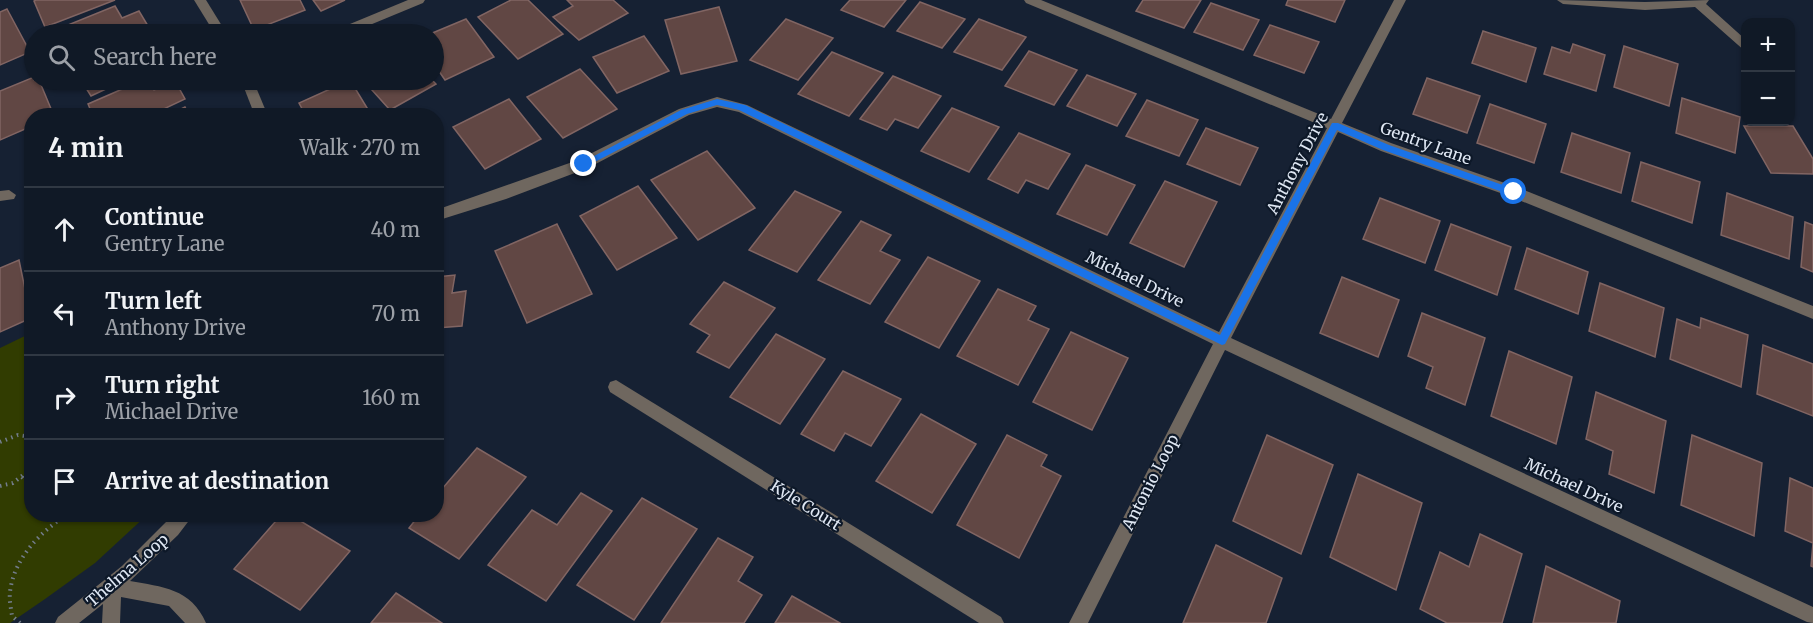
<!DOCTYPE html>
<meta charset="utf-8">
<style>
body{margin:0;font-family:Merriweather,serif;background:#19222e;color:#f1f3f6}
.controls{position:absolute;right:18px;top:18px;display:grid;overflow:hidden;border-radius:12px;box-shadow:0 2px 4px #0004}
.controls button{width:54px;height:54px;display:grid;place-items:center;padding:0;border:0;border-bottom:2px solid #303843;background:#101926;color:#f1f3f6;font:30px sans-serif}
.stop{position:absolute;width:18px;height:18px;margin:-14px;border:4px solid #1a73e8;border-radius:50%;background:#fff}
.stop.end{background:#1a73e8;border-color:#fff;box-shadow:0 2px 6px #0008}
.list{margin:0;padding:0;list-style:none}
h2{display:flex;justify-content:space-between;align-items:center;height:78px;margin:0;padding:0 24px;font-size:26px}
h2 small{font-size:20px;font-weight:400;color:#9ca0a7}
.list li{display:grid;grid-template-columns:39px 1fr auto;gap:18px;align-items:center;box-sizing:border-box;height:84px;padding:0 24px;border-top:2px solid #303843}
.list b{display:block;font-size:22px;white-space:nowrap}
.list p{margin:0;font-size:20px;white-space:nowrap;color:#9ca0a7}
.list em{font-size:20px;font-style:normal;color:#9ca0a7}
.icon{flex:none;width:33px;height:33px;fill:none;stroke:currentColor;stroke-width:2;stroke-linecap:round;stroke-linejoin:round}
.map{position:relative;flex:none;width:1813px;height:623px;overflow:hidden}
.search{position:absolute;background:#101926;box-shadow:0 2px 4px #0004;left:24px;top:24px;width:420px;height:66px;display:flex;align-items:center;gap:15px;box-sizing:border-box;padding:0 21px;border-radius:33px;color:#9ca0a7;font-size:22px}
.panel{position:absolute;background:#101926;box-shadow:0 2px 4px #0004;left:24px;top:108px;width:420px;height:414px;border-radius:24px}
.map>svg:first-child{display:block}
</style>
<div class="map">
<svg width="1813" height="623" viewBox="0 0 1813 623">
<rect width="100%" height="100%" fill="#162133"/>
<polygon fill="#313c01" points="31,333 32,514 147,515 95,563 45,599 10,623 0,623 0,348"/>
<g fill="#614744" stroke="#816563" stroke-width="1.5">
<polygon points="36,0 115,0 45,27 34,1"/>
<polygon points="240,0 300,0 305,10 254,30"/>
<polygon points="313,0 345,0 321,11"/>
<polygon points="511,0 528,0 563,34 518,59 478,17"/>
<polygon points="567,0 613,0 628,13 579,40 553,17 573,6"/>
<polygon points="850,0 906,0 884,27 841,10"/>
<polygon points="1143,0 1201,0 1184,28 1136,11"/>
<polygon points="1288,0 1345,0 1335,22 1286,5"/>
<polygon points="920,2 965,19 942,48 897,31"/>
<polygon points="1211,3 1259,20 1243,50 1194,32"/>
<polygon points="115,6 122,18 139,11 148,26 129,34 55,34 53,31"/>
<polygon points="719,7 737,61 681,74 665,20"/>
<polygon points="7,9 30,52 0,65 0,12"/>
<polygon points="466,19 494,57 445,80 434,64 434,34 430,34"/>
<polygon points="786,19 833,38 798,80 750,60"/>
<polygon points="979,19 1026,37 1002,70 954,52"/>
<polygon points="1270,25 1319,42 1304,73 1254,55"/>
<polygon points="1483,31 1536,48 1526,82 1472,63"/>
<polygon points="644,36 669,71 617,93 593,57"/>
<polygon points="1573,44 1605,55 1596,91 1544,74 1552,47 1570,53"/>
<polygon points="1624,46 1678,64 1669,106 1614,87"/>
<polygon points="1029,51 1077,70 1054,105 1005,86"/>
<polygon points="832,52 883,73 849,116 798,94"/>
<polygon points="580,69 617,109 563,138 527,97"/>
<polygon points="1087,75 1136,94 1117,126 1067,106"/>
<polygon points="893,76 941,96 918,128 895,119 887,130 860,119"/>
<polygon points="34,77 34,80 39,80 54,116 32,116 32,126 0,140 0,91"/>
<polygon points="1427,78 1480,96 1467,133 1413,114"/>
<polygon points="81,80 125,80 91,96"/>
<polygon points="143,80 149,80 154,90 175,81 185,99 149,116 93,116 88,104"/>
<polygon points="350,80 372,116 306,116 299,103"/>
<polygon points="363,80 432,80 436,84 390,110"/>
<polygon points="1682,98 1740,117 1735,153 1676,133"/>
<polygon points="509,99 541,139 485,169 453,127"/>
<polygon points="1147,100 1198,120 1179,156 1126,136"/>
<polygon points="1490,104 1546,124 1534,163 1477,143"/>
<polygon points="185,107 190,116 167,116"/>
<polygon points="952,108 999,127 969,172 921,151"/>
<polygon points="1744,126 1793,126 1813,159 1813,174 1771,173"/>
<polygon points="1206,128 1258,148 1240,185 1187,164"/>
<polygon points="1019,133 1070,154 1048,189 1026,180 1018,193 988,179"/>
<polygon points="1572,133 1630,153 1621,193 1561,172"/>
<polygon points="707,151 755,208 698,240 651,180"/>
<polygon points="1641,162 1700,182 1692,223 1632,201"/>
<polygon points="1086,165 1135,185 1107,235 1057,214"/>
<polygon points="1165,181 1217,202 1184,267 1130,243"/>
<polygon points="638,186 677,238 617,270 580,216"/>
<polygon points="795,191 841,212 797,272 749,250"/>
<polygon points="1727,193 1793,217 1789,259 1721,235"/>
<polygon points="1380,198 1440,221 1425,263 1363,239"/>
<polygon points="861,221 891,235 880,251 900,260 870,304 818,280"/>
<polygon points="1805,222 1813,225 1813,272 1801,267"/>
<polygon points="557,224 592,294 527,323 495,251"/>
<polygon points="1451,224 1511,247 1497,295 1435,270"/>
<polygon points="1527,248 1588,272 1578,314 1515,289"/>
<polygon points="928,257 980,281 939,348 885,322"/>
<polygon points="19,260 31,318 0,332 0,268"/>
<polygon points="455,275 452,293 466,291 462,326 436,328 436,277"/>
<polygon points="1342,277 1399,300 1378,357 1320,333"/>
<polygon points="724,282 775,308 729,368 697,352 710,335 690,324"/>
<polygon points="1600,283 1664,308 1655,357 1589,331"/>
<polygon points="998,289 1036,306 1028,320 1049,329 1018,385 957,356"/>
<polygon points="1422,313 1485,338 1465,405 1426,388 1433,367 1408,356"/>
<polygon points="1701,318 1748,335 1741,387 1670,359 1677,319 1700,328"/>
<polygon points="1071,332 1128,358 1092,430 1033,402"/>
<polygon points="776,334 825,359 780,424 730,397"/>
<polygon points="1763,345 1813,364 1813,416 1757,394"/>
<polygon points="1509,351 1572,377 1556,444 1491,416"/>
<polygon points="843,371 901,399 871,446 845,433 834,451 801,434"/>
<polygon points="1596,392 1666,421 1654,493 1609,474 1613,451 1586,439"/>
<polygon points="921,414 976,444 932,513 876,481"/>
<polygon points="1007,435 1047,455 1041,466 1061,476 1019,558 957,525"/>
<polygon points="1267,435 1333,465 1301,554 1233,521"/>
<polygon points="1692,435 1762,463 1754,536 1681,505"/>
<polygon points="477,448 526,477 459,559 409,528 420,514 436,514 436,496"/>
<polygon points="1358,474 1422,503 1396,590 1330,557"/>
<polygon points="1790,478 1813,488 1813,567 1811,566 1813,543 1785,531"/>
<polygon points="581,493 612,511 546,601 488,565 532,510 557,525"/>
<polygon points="642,498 697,529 634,620 577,585"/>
<polygon points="282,514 289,514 350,551 300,610 234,569"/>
<polygon points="1480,534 1522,554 1502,623 1447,623 1420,609 1440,552 1469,567"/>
<polygon points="718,538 753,557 738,581 762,595 744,623 661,623"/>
<polygon points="1216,545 1282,578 1266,623 1183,623"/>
<polygon points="1546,566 1620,601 1616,623 1533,623"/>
<polygon points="396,593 442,623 371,623"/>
<polygon points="792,596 840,623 775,623"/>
</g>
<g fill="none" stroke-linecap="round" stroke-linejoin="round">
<g stroke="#737d8c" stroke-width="4" stroke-dasharray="1.5 4.5" stroke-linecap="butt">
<polyline points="0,442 18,435 32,437"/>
<polyline points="22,477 32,488"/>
<polyline points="0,486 13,483 32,468"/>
<polyline points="54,514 58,520"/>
<path d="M 20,623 L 12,616 C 11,608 9,600 10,592 C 14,558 40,532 68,514"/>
</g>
<g fill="#6f675f" fill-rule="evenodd">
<polygon points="194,0 206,0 227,34 215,34"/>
<polygon points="408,0 425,0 423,3 348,34 331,34 333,31"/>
<polygon points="1024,0 1041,0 1331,119 1394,0 1406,0 1342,123 1391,143 1519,188 1813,306 1813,319 1509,196 1381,151 1338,132 1231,338 1813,607 1813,623 1807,622 1225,350 1088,623 1069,623 1213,344 739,112 717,107 689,115 588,168 506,199 436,221 436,210 578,160 679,109 717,97 747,105 1219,332 1327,128 1026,3"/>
<polygon points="1557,0 1645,2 1709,0 1706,4 1746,40 1746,52 1695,7 1645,10 1563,4"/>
<polygon points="241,80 253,80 268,116 255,116"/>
<polygon points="9,190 16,195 14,199 0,201 0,191"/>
<polygon points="616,380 1001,617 1004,623 979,623 610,392 608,387 610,382"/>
<path d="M 174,514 L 194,514 L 178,535 L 130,581 C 162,587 191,588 206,623 L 185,623 L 169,606 L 121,597 L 120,623 L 102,623 L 103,604 L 79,623 L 55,623 L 58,617 L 122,566 Z"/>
</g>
</g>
<polygon fill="#1a73e8" points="717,99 745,105 1220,335 1332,123 1338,123 1389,145 1517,190 1518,192 1517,195 1511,195 1383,150 1337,130 1225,344 1222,345 739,110 717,105 687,114 587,166 584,167 579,164 681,110"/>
<g text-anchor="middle" stroke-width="4.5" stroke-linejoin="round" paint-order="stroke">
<g font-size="16" fill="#dfe7f3" stroke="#0d1828">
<text transform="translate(1426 143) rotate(20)" y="6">Gentry Lane</text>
<text transform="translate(1297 163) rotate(-62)" y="6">Anthony Drive</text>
<text transform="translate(1135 279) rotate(26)" y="6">Michael Drive</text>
<text transform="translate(1150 482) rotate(-63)" y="6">Antonio Loop</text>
<text transform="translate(1574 485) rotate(25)" y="6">Michael Drive</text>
<text transform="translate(806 505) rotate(32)" y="6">Kyle Court</text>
<text transform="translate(127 570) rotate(-41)" y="6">Thelma Loop</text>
</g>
</g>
</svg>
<div class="controls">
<button>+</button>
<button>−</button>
</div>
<div class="stop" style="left:1514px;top:192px"></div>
<div class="stop end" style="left:584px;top:164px"></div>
<div class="search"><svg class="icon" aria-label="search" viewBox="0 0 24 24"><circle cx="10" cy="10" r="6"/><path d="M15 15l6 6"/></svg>Search here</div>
<section class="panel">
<h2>4 min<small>Walk · 270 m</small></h2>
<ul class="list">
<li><svg class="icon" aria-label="ahead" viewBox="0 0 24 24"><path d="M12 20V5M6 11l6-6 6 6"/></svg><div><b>Continue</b><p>Gentry Lane</p></div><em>40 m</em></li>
<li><svg class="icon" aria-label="left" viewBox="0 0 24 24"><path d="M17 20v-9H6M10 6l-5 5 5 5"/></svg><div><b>Turn left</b><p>Anthony Drive</p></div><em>70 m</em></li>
<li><svg class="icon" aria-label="right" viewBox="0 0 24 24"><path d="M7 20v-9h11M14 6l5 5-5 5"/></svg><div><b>Turn right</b><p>Michael Drive</p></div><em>160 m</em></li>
<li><svg class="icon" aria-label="arrive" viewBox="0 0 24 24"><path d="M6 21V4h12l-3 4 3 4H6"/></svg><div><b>Arrive at destination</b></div></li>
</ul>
</section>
</div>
